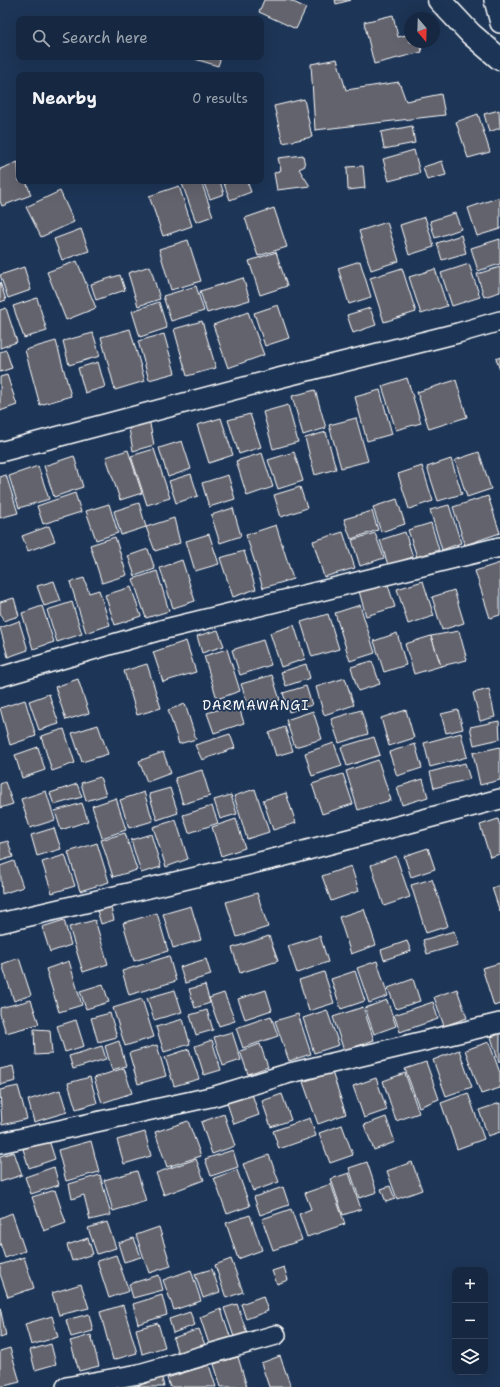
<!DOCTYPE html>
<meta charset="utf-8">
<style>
body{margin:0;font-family:"Shantell Sans",sans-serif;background:#1f3048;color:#f1f3f6}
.controls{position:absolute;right:12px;bottom:12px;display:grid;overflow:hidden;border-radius:8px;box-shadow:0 4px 16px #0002}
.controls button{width:36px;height:36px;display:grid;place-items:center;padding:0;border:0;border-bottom:1px solid #35445a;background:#162841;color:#f1f3f6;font:20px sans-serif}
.compass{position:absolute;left:404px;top:12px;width:36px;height:36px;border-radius:50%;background:#162841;box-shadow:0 4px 16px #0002;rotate:161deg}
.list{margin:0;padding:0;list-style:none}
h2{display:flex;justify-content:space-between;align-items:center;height:52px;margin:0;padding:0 16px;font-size:17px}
h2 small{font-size:13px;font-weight:400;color:#9ea6b1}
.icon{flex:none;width:22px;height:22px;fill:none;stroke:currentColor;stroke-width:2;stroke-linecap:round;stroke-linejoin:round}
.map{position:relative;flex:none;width:500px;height:1387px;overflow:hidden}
.search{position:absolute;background:#162841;box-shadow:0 4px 16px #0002;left:16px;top:16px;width:248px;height:44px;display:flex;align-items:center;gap:10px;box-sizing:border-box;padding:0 14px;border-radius:8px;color:#9ea6b1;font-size:15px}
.panel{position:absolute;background:#162841;box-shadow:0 4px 16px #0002;left:16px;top:72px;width:248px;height:112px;border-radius:8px}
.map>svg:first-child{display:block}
</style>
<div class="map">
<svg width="500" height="1387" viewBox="0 0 500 1387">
<rect width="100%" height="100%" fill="#1d3557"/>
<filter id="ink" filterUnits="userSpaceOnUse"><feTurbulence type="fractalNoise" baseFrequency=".025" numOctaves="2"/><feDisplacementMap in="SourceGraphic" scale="8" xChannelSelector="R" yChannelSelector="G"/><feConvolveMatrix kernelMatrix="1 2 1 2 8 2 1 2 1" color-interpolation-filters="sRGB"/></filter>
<g filter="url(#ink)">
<g fill="#63646d" stroke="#fff">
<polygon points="264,0 289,0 306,8 296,29 259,12"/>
<polygon points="335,0 351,0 336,4"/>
<polygon points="393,15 398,37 410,34 410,42 420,42 422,52 374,64 364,22"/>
<polygon points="195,57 221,57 218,66 195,59"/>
<polygon points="337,59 346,90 399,82 406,101 441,94 445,115 315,130 311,64"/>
<polygon points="304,99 312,137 283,143 274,106"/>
<polygon points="499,110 500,128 489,132 484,114"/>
<polygon points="478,114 490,152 468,158 456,122"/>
<polygon points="412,126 415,143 384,149 381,132"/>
<polygon points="414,150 420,173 389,181 383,159"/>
<polygon points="303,155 305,166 299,169 310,186 277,190 274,173 281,170 278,158"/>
<polygon points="442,161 446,175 427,180 423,167"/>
<polygon points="18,162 19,181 26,181 31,195 2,206 0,201 0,169"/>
<polygon points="363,166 365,188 348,190 347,167"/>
<polygon points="181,181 201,181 213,216 196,222"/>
<polygon points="203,181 220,181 224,194 210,199"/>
<polygon points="223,181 247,181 251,192 230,200"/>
<polygon points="179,186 192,226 163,236 149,196"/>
<polygon points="60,191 74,222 41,237 26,207"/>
<polygon points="500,197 500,229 477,236 468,208"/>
<polygon points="274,208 287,247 258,256 245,218"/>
<polygon points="455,213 461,229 435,238 430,221"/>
<polygon points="425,217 434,247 409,255 400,225"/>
<polygon points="387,222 399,261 371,270 359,231"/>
<polygon points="81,229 89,251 62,260 54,239"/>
<polygon points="461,235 466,253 442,260 437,243"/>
<polygon points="500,239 500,264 478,271 471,248"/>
<polygon points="188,240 201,281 171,290 159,249"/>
<polygon points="276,252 287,286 260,295 249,261"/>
<polygon points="77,261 96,308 66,320 47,272"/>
<polygon points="360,261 371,297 349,304 338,268"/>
<polygon points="469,264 480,297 452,306 441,273"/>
<polygon points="150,266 160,299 138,306 128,273"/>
<polygon points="24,267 31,290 8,298 0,275"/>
<polygon points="500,267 500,292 484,297 477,274"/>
<polygon points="402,268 416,312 384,322 370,278"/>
<polygon points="435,269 447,306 421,314 409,277"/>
<polygon points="120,275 125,290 96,300 91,284"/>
<polygon points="243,278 250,300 207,313 200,291"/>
<polygon points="0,282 6,300 0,302"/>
<polygon points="196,286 204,311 171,321 163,296"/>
<polygon points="37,298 47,331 24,338 13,306"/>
<polygon points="159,302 167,328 140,337 132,311"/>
<polygon points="278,305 289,338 265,346 254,313"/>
<polygon points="6,308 17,342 0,348 0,310"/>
<polygon points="370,308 376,325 353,333 347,315"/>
<polygon points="248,312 264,355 228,368 213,325"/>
<polygon points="202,321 216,368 187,376 174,329"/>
<polygon points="130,329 145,381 115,390 101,337"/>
<polygon points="93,333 100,356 69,365 63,341"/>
<polygon points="164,334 175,373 149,380 138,341"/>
<polygon points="56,341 71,396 40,405 25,350"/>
<polygon points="6,350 12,368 0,372 0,352"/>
<polygon points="500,357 500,370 496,359"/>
<polygon points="98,362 105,387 85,393 78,368"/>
<polygon points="7,375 17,405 0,411 0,377"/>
<polygon points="407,378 421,423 396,430 382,386"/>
<polygon points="456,380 467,417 429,429 417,392"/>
<polygon points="315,390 326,428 303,435 292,396"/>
<polygon points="380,390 392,434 367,441 355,397"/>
<polygon points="288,405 298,442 273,449 263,412"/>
<polygon points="250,414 261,447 239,454 228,420"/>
<polygon points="221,418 233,455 209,463 197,425"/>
<polygon points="356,418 368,461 341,468 329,425"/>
<polygon points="149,419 154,445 133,451 128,423"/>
<polygon points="326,432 336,469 315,475 305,438"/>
<polygon points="182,441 191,469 168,477 159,448"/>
<polygon points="154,449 170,498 147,505 131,456"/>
<polygon points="128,450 142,493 120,500 106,457"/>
<polygon points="294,452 303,481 278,489 268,460"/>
<polygon points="479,452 491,489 467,497 455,460"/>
<polygon points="262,453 273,487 247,496 236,461"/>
<polygon points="74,456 83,487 54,497 44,466"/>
<polygon points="451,459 462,494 438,501 427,467"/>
<polygon points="38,466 49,499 19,508 9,476"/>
<polygon points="422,466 433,501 409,509 398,474"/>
<polygon points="191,474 198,496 176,503 169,481"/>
<polygon points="6,475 18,513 0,518 0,477"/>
<polygon points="228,475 235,499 209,507 202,483"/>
<polygon points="300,487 307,508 281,517 274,495"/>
<polygon points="75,493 81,512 43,524 37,506"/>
<polygon points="488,496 500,533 465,545 453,507"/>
<polygon points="397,499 405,524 381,532 373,507"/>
<polygon points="139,503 146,527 121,535 114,511"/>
<polygon points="109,504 118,533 96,540 86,511"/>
<polygon points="449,505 461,543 442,550 430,510"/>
<polygon points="233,508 241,536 220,543 211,515"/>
<polygon points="372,511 378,530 351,539 344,519"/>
<polygon points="174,518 180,543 155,551 146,527"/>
<polygon points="431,523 439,550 417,557 408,530"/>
<polygon points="276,525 293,579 263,588 246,535"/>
<polygon points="49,526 55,541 28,551 22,536"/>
<polygon points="343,532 355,568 324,577 313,541"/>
<polygon points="405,532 413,557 388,565 380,540"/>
<polygon points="375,533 384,558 360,566 352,540"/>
<polygon points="209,534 219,564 195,571 186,541"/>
<polygon points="115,537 127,575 102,583 90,545"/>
<polygon points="148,549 155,569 135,576 128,556"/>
<polygon points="244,551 256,589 233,597 220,558"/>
<polygon points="182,560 195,601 173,608 160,568"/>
<polygon points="500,563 500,615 490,618 475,571"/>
<polygon points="157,571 169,611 146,618 133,579"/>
<polygon points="84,578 89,593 99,590 110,625 86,633 70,582"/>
<polygon points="54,581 61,601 44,606 37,586"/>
<polygon points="423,581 434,616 408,624 397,589"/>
<polygon points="387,582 395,607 366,616 359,591"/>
<polygon points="131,587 141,616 115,625 105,595"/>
<polygon points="454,590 464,623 442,630 432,597"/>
<polygon points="14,598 19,616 3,621 0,612 0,602"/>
<polygon points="72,602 82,634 57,642 47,610"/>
<polygon points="360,605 375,653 350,661 335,613"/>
<polygon points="42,606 54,642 33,649 22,613"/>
<polygon points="328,614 339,649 312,657 301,622"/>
<polygon points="19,621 28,650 8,657 0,628"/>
<polygon points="294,625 305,659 281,667 270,633"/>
<polygon points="218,630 224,646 202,653 197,636"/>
<polygon points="459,631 467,660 441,666 431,636"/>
<polygon points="397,633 406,665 384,672 374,641"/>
<polygon points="431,636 441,666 414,674 405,644"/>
<polygon points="263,640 271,665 240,675 232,650"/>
<polygon points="186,641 196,672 163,682 153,652"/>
<polygon points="227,649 240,691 217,699 204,656"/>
<polygon points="372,661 380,684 358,691 351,667"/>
<polygon points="147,664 161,708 137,715 124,671"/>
<polygon points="306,664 310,678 286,686 281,672"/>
<polygon points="272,675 280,700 250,710 241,684"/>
<polygon points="345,678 354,705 324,715 316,687"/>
<polygon points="78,679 89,713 66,720 55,687"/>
<polygon points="306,686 312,705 289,712 283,693"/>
<polygon points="489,689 495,717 480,721 473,693"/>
<polygon points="49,694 59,724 39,730 29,701"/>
<polygon points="25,700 36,736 10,745 0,708"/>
<polygon points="185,704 196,739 179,744 168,710"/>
<polygon points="238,704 244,723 214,733 207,713"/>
<polygon points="361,710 368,734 339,743 331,719"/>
<polygon points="406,710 414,738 389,746 381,718"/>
<polygon points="458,710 463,729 446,733 441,714"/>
<polygon points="313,711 322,739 295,747 286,720"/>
<polygon points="499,721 500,739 474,745 470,727"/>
<polygon points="98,725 108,754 82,762 72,733"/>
<polygon points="285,727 293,751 276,756 269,733"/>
<polygon points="64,729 75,763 52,771 41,736"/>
<polygon points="461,733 467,757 430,767 424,743"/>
<polygon points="230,734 235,748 202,760 195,745"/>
<polygon points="374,737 380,755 347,766 341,747"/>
<polygon points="334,743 342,766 312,776 305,753"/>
<polygon points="415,744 422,768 397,776 389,752"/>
<polygon points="38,747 45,770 22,778 15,755"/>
<polygon points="500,747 500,780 480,785 473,753"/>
<polygon points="163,752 171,773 147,782 139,761"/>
<polygon points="378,760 391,800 358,810 346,771"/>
<polygon points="465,763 470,779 434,788 430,772"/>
<polygon points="202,770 210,796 183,804 175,778"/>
<polygon points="343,774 353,804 322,814 312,784"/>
<polygon points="100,777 106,795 86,801 81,783"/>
<polygon points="423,779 428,797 402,805 397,787"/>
<polygon points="5,782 13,804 0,808 0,784"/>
<polygon points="77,784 82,797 54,805 50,793"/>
<polygon points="170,788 178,813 157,820 149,794"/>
<polygon points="255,789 269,832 247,839 234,796"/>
<polygon points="46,791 55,820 30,828 21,799"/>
<polygon points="144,792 153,821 129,828 120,800"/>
<polygon points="286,793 296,823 273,830 263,800"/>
<polygon points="231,795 237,814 220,819 214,800"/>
<polygon points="116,798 126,830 102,838 92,806"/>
<polygon points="82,803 88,821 61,830 55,811"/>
<polygon points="212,806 218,823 189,833 183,815"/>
<polygon points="236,819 245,848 221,856 212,827"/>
<polygon points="498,819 500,826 500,854 490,857 480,825"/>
<polygon points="176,820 188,859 166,867 153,827"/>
<polygon points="54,828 61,849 37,856 31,835"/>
<polygon points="125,833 137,870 113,877 101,840"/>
<polygon points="151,834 161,867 141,873 131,840"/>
<polygon points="8,841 13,857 0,861 0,843"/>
<polygon points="97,843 109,882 80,891 68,852"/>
<polygon points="428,848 435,869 411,877 404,856"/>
<polygon points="65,855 75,886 52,893 42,862"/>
<polygon points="396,856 410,897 384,906 371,865"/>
<polygon points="14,861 23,887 2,894 0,866"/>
<polygon points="351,866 359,891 331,901 322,876"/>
<polygon points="432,879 448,926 426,933 411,885"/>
<polygon points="500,885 500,912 492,888"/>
<polygon points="257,893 268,927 237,937 226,902"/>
<polygon points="110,904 114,920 101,924 96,907"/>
<polygon points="191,906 201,940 173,948 163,914"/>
<polygon points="364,909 376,945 351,954 339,917"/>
<polygon points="157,913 168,951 134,961 123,923"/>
<polygon points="64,920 71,945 50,952 42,927"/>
<polygon points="95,920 108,964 83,972 69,927"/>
<polygon points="454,931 458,945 427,954 423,940"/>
<polygon points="269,936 278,961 240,973 232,948"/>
<polygon points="320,936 328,962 297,973 288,946"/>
<polygon points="407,941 411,951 384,960 381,950"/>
<polygon points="169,956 176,981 129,995 122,971"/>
<polygon points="19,958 31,995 14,1001 2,964"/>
<polygon points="206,959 211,975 185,983 180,967"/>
<polygon points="69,961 82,1005 59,1012 46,969"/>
<polygon points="377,961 388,996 369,1003 357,968"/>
<polygon points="500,963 500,1004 494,1006 482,968"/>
<polygon points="355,971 365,1001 341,1009 331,979"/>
<polygon points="324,972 334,1003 309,1011 299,980"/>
<polygon points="413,979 420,1001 396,1009 388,988"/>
<polygon points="103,984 109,1002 86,1009 80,991"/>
<polygon points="205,985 210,1003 195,1008 189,989"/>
<polygon points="457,989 467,1018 444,1026 434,997"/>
<polygon points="175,990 182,1012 154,1020 147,998"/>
<polygon points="266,990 272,1010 245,1019 238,999"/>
<polygon points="224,993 235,1021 219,1026 209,998"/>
<polygon points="142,999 154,1037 125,1046 113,1008"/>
<polygon points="31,1000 39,1024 6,1033 0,1014 0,1008"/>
<polygon points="387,1000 396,1026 374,1034 365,1008"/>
<polygon points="433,1002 438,1019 400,1032 394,1015"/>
<polygon points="363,1007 374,1040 344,1051 333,1017"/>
<polygon points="207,1010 213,1030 196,1035 190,1015"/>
<polygon points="327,1010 339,1045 314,1053 303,1018"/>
<polygon points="110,1013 117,1037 98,1042 91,1018"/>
<polygon points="298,1014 311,1054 289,1061 275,1021"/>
<polygon points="271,1016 278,1036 243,1048 236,1028"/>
<polygon points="183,1019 190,1044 164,1052 156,1027"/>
<polygon points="76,1020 84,1046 65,1052 57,1026"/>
<polygon points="34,1029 50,1030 52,1054 35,1055"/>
<polygon points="232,1032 241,1060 223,1066 214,1037"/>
<polygon points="500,1034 500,1062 499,1063 491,1037"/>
<polygon points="212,1040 221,1070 204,1075 195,1046"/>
<polygon points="119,1041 126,1066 112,1070 105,1046"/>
<polygon points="489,1042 500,1073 500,1088 481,1094 465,1050"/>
<polygon points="260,1044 268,1067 248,1074 240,1051"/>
<polygon points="157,1045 166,1076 138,1084 129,1053"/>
<polygon points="102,1046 106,1059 73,1069 69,1056"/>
<polygon points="189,1049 199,1079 174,1086 165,1057"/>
<polygon points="459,1050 472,1087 446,1096 433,1060"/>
<polygon points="426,1062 439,1099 419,1107 405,1069"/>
<polygon points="13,1066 16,1081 0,1085 0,1069"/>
<polygon points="124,1068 132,1093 102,1103 94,1078"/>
<polygon points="332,1072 346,1114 318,1124 303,1082"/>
<polygon points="405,1073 419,1113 396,1121 383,1081"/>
<polygon points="90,1077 97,1103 76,1109 68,1083"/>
<polygon points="376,1078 387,1110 364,1118 353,1086"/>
<polygon points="18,1086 27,1119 2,1125 0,1090"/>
<polygon points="60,1090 67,1112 34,1122 28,1100"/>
<polygon points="468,1093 484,1139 457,1149 441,1103"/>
<polygon points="252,1094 259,1115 234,1124 227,1103"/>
<polygon points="282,1094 291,1120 271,1127 262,1101"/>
<polygon points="500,1103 500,1132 488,1136 479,1110"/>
<polygon points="224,1114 235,1146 212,1154 201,1122"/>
<polygon points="386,1117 395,1142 374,1150 364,1125"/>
<polygon points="310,1118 316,1136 279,1149 273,1131"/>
<polygon points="188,1121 201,1156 167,1167 155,1132"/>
<polygon points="342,1125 353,1155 330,1163 319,1133"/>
<polygon points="145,1132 151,1156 124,1164 117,1140"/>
<polygon points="49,1140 55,1159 29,1168 23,1149"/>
<polygon points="91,1141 99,1172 66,1181 58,1150"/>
<polygon points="233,1150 238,1167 211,1176 205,1159"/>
<polygon points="14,1152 22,1175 0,1182 0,1156"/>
<polygon points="269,1155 279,1182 253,1191 243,1164"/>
<polygon points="196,1159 204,1180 164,1195 156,1173"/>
<polygon points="367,1162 377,1192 359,1198 349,1168"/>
<polygon points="412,1162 422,1190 397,1199 387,1171"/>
<polygon points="54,1167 59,1185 31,1194 25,1177"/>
<polygon points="237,1170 250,1206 227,1214 214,1178"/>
<polygon points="137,1171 146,1201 113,1211 104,1180"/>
<polygon points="349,1173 361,1209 343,1215 331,1179"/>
<polygon points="100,1175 111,1215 90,1220 84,1195 72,1199 69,1184"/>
<polygon points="331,1184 345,1224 307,1237 299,1214 311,1209 305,1193"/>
<polygon points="390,1186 395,1199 386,1202 381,1189"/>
<polygon points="283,1187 289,1205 260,1215 254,1197"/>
<polygon points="55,1190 66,1223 44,1231 32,1197"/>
<polygon points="291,1209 302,1240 273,1250 262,1219"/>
<polygon points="12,1213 25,1251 5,1258 0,1243 0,1218"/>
<polygon points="250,1215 262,1250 238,1259 226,1223"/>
<polygon points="107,1222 116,1248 97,1254 88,1228"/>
<polygon points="159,1227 171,1266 149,1273 136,1235"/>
<polygon points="88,1238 93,1254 72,1261 67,1245"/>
<polygon points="134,1238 141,1257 124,1262 118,1243"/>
<polygon points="116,1255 129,1291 109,1298 97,1261"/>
<polygon points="24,1257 34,1288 8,1297 0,1274 0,1265"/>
<polygon points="231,1259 243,1292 226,1298 215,1265"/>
<polygon points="284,1267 288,1280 277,1284 272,1271"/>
<polygon points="212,1269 220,1292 203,1298 195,1274"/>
<polygon points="191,1270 201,1301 174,1310 163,1280"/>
<polygon points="159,1275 163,1290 133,1298 129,1284"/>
<polygon points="81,1284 89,1308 59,1315 52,1293"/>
<polygon points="162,1295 167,1315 138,1324 133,1304"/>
<polygon points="263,1296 268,1311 246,1319 241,1304"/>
<polygon points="237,1304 247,1333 234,1337 224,1308"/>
<polygon points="123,1305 137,1353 113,1360 100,1312"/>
<polygon points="0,1307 6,1336 0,1338"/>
<polygon points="221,1309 231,1339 210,1347 200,1317"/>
<polygon points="190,1312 195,1325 173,1333 169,1319"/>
<polygon points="89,1314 93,1331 71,1337 66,1320"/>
<polygon points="52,1316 58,1337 31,1345 25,1324"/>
<polygon points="158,1323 165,1347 142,1354 136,1329"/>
<polygon points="199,1329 205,1345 178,1354 173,1338"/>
<polygon points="91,1335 99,1366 79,1371 70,1341"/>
<polygon points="51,1344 56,1364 35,1370 30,1350"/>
<polygon points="10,1348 20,1382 0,1387 0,1351"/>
<polygon points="280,1356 291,1387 269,1387 261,1363"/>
<polygon points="238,1357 247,1387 221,1387 214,1364"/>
<polygon points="209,1365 216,1387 170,1387 167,1378"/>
<polygon points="162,1378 164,1387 134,1387"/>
</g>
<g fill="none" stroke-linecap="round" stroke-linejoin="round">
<g stroke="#fff" stroke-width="22">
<g id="minor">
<polyline points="494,0 500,23"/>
<polyline points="0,452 271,380 458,333 500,321"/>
<polyline points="0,677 161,630 500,547"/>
<polyline points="0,923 281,857 500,799"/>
<polyline points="0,1143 215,1096 290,1073 500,1023"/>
<polyline points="66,1387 139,1374 276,1335"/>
</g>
</g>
<g stroke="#fff" stroke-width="25">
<polyline id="tertiary" points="439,0 471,34 500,59"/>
</g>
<use href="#minor" stroke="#1d3557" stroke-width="19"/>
<use href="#tertiary" stroke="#1d3557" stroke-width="22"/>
</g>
</g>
<g text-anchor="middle" stroke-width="3.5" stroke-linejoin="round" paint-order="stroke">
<g font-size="13" letter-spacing="1" fill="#fff" stroke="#1d3557">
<text x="256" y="710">DARMAWANGI</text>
</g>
</g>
</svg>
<div class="controls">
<button>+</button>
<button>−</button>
<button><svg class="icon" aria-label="layers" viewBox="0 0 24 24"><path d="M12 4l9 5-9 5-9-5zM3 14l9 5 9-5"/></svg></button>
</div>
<svg class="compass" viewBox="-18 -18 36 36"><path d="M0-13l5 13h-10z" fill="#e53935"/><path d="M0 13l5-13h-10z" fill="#9ea6b1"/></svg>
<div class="search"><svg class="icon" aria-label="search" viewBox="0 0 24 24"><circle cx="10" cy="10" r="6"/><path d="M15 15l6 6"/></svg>Search here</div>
<section class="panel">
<h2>Nearby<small>0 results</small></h2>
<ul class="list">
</ul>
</section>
</div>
